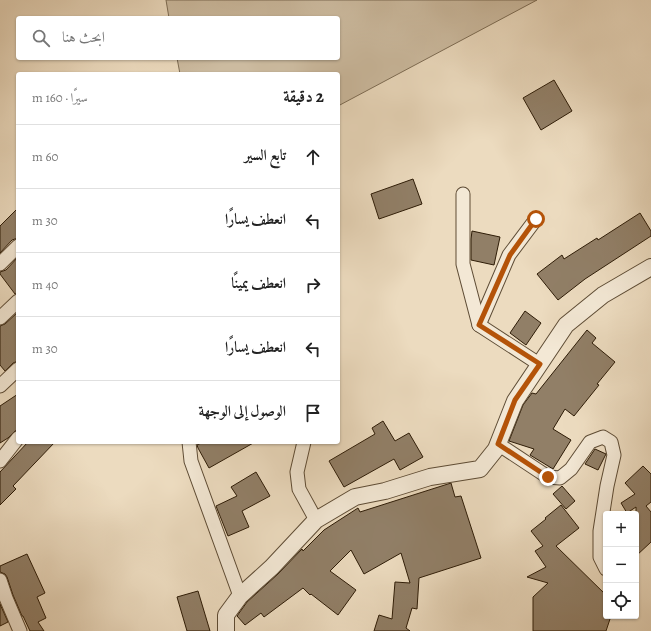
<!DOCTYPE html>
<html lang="ar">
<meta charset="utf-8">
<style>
body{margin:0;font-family:Alegreya,Amiri,serif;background:#f2f2f2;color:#222;direction:rtl}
.controls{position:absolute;right:12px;bottom:12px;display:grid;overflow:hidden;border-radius:4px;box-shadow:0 1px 3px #0004}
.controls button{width:36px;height:36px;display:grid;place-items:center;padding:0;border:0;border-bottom:1px solid #e0e0e0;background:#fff;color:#222;font:20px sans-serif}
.stop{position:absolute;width:12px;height:12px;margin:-9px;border:3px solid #b45309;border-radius:50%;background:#fff}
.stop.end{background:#b45309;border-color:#fff;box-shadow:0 1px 4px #0008}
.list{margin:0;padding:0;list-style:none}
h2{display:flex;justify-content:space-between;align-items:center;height:52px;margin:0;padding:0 16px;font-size:17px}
h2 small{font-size:13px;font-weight:400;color:#767676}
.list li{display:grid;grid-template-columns:26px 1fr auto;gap:12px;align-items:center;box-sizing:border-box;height:64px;padding:0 16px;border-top:1px solid #e0e0e0}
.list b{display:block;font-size:15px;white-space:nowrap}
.list em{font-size:13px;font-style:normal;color:#767676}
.icon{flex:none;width:22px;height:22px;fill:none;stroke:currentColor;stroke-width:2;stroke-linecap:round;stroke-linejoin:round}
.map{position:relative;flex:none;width:651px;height:631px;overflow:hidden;direction:ltr}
.search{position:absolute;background:#fff;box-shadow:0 1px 3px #0004;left:16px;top:16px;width:324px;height:44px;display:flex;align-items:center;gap:10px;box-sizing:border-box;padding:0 14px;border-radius:4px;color:#767676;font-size:15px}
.panel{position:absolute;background:#fff;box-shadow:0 1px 3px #0004;left:16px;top:72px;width:324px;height:372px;border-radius:4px;direction:rtl}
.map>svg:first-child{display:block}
</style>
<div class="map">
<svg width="651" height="631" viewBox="0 0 651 631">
<rect width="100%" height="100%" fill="#ecdbbf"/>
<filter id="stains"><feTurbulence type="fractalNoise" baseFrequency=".005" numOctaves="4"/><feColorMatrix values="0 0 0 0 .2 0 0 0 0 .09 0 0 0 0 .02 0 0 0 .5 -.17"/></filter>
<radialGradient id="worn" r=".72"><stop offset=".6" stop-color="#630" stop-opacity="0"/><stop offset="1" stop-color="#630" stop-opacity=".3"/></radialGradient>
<polygon fill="#ccbba0" stroke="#7d6c54" points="166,0 537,0 338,106 338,74 180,74 177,58 338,58 338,18 169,18"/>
<g fill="#917f67" stroke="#2e1c07">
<polygon points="554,80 572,111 541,130 523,98"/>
<polygon points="413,179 422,204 379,219 371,194"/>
<polygon points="18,208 18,238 12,240 0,253 0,226"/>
<polygon points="640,213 651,231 651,236 585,279 558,300 537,274 562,255 564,259 597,238 598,240"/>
<polygon points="472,231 500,237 494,265 471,260 471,239"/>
<polygon points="18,257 18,293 15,294 0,274 0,272 6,270"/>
<polygon points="525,311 541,323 526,345 510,333"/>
<polygon points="18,312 18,361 13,363 5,371 0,365 0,326 5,324"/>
<polygon points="587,330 596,338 592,343 615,362 597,384 599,385 574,416 565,409 553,429 571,440 553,469 530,455 534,449 509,441 523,405 532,393 536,394"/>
<polygon points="18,394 18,430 15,431 8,438 0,443 0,406"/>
<polygon points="383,421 395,441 409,433 423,457 400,470 394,459 344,487 329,461 375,434 372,428"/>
<polygon points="28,442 55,442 13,486 16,489 0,505 0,472"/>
<polygon points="203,442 255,442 209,468 198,448 197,445"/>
<polygon points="595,449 606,454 598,470 585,464"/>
<polygon points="643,466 651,474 651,502 646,506 651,512 651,542 636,556 636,507 627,513 621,503 635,494 625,483"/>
<polygon points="256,472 270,496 242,511 249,527 228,536 216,506 237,496 231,487"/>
<polygon points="451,483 455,497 461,496 481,558 419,578 417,609 412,608 406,628 410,631 374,631 379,615 392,619 395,582 410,583 401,553 364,574 351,550 330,571 356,590 338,615 311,594 310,595 303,588 264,617 261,613 245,625 237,616 247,602 278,574 302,549 303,551 324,530 358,508 360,512"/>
<polygon points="562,486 575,501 566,509 553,494"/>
<polygon points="561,505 579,528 556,546 606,595 606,616 611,616 606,631 533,631 533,597 548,583 527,577 546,567 535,551 543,546 531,531 546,519 545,518"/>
<polygon points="27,554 45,593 37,597 46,618 38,622 44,631 30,631 23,616 22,616 13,595 7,577 5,574 0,572 0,566"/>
<polygon points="198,591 210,631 187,631 177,597"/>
<polygon points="0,604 8,622 0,626"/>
</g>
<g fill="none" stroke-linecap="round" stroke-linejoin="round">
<g stroke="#5e4c35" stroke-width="15">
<g id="minor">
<polyline points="463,194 463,264 479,325 539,364"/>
<polyline points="0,264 18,246"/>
<polyline points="0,318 18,301"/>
<polyline points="479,325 509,255 536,219"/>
<polyline points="0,386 18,369"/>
<polyline points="189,442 191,461 240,596"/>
<polyline points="304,442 297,472 299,489 316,520"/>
<polyline points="498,444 548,477 560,478 571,469 590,442 603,437 611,442 614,455 607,486 600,531 600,557 606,569"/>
<polyline points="0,461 18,438"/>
<polyline points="0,580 6,598 20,631"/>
</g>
</g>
<g stroke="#5e4c35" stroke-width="18">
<polyline id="tertiary" points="226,631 226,615 240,596 272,567 316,520 355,497 385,491 430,477 480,469 496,449 515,401 566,325 603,295 651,267"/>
</g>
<use href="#minor" stroke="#f3e8d5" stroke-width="13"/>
<use href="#tertiary" stroke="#f3e8d5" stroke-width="16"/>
</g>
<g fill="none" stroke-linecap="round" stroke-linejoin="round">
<polyline stroke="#b45309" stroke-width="5" points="536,219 510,255 479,325 540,364 515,400 498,444 548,477"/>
</g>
<rect width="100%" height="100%" filter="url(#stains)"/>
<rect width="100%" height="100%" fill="url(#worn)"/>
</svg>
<div class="controls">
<button>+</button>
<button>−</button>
<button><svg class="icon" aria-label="locate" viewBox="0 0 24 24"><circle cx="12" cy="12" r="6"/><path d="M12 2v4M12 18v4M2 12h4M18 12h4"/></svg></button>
</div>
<div class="stop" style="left:536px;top:219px"></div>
<div class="stop end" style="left:548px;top:477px"></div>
<div class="search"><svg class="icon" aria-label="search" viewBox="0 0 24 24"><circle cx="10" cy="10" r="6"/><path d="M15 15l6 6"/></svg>ابحث هنا</div>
<section class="panel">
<h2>2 دقيقة<small>سيرًا · 160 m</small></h2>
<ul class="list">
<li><svg class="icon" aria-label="ahead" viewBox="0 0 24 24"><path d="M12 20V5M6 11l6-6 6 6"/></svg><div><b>تابع السير</b></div><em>60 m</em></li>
<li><svg class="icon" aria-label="left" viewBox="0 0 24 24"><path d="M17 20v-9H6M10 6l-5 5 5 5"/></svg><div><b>انعطف يسارًا</b></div><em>30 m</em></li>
<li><svg class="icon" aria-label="right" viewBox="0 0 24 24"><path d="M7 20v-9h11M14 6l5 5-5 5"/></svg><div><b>انعطف يمينًا</b></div><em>40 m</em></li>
<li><svg class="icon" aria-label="left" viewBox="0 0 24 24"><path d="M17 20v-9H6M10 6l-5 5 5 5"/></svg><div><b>انعطف يسارًا</b></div><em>30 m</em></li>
<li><svg class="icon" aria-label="arrive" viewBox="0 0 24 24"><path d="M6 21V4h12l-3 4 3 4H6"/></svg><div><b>الوصول إلى الوجهة</b></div></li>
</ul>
</section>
</div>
